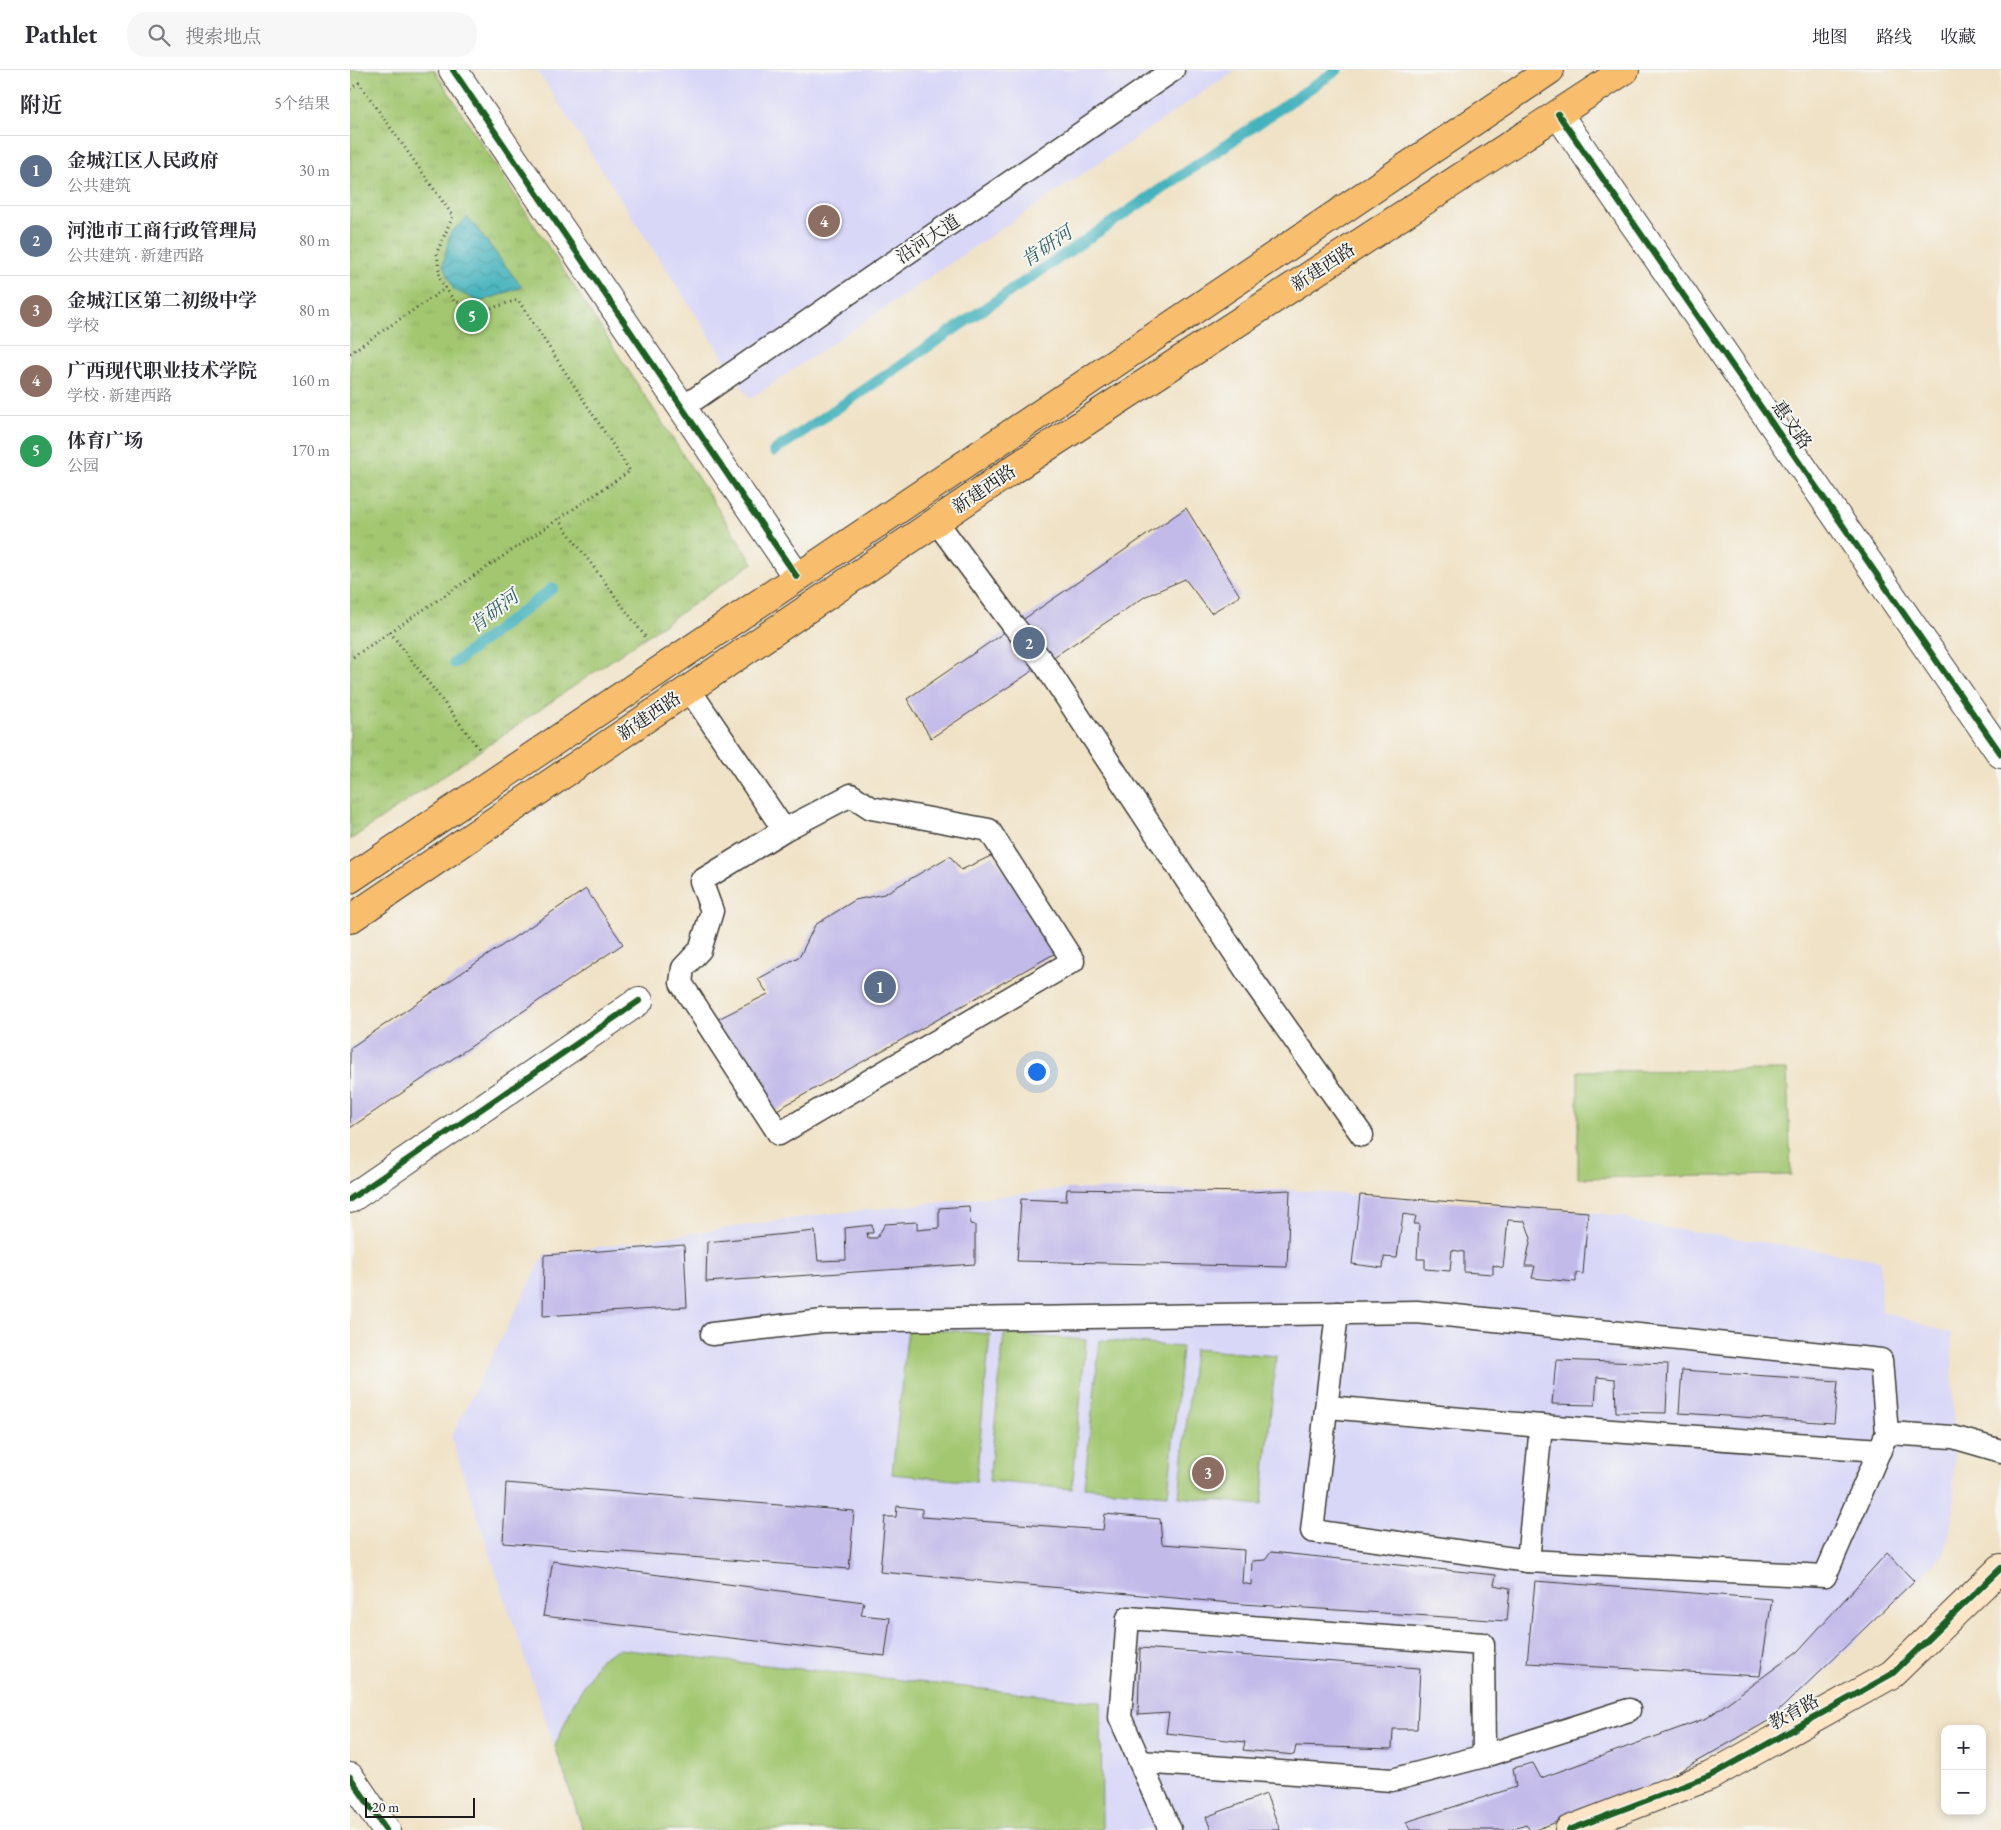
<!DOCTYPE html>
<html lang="zh">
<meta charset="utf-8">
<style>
body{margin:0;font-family:"EB Garamond","Noto Serif SC",serif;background:#f7f7f7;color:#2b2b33}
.controls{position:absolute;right:15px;bottom:15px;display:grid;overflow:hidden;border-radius:10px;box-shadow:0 2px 8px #0003}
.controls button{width:45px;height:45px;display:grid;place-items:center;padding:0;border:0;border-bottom:1px solid #e1e1e2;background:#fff;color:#2b2b33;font:25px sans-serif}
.scale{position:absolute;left:15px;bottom:12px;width:110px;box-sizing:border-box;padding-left:5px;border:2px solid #1c1c1c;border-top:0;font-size:14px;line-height:18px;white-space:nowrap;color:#1c1c1c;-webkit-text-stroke:4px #f6f6f2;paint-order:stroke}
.you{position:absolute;left:686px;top:1001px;width:18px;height:18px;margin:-12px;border:4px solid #fff;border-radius:50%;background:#1a73e8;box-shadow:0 0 0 8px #1a73e833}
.badge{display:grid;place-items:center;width:32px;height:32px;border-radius:50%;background:#2563eb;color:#fff;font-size:16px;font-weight:700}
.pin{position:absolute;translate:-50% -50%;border:2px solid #fff;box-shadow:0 1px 5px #0006}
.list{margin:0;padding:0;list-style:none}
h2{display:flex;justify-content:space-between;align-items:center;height:65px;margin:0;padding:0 20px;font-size:21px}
h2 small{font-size:16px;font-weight:400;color:#7c7c81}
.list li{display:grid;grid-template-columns:32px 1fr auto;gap:15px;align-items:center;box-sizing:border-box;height:70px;padding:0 20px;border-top:1px solid #e1e1e2}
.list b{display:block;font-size:19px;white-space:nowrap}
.list p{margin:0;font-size:16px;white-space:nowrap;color:#7c7c81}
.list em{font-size:16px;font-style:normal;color:#7c7c81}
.icon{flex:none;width:28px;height:28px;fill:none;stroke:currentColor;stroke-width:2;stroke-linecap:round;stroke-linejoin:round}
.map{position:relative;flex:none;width:1651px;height:1760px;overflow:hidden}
header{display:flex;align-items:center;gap:30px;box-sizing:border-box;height:70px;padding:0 25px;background:#fff;border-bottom:1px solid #e1e1e2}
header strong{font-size:24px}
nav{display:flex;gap:28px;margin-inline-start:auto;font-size:18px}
.search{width:350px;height:45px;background:#f7f7f7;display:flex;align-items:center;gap:12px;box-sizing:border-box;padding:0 18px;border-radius:20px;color:#7c7c81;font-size:19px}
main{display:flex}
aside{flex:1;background:#fff}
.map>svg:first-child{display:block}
</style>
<header>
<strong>Pathlet</strong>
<div class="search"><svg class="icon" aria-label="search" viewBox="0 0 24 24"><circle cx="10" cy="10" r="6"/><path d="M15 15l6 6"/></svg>搜索地点</div>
<nav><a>地图</a><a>路线</a><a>收藏</a></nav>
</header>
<main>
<aside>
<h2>附近<small>5个结果</small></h2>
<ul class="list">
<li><span class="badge" style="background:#5c6f8a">1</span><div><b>金城江区人民政府</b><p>公共建筑</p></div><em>30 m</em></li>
<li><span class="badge" style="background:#5c6f8a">2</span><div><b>河池市工商行政管理局</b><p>公共建筑 · 新建西路</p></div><em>80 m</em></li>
<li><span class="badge" style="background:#8d6e63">3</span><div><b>金城江区第二初级中学</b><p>学校</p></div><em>80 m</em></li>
<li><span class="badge" style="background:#8d6e63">4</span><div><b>广西现代职业技术学院</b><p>学校 · 新建西路</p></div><em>160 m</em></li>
<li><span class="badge" style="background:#2e9e5b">5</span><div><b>体育广场</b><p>公园</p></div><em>170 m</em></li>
</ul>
</aside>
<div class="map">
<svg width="1651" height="1760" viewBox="0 0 1651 1760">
<defs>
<pattern id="grass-tufts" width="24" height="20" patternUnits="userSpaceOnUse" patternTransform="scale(1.25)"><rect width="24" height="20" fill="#a3c771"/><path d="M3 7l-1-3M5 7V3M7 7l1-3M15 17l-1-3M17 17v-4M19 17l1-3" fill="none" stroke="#8caa61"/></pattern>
<pattern id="water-waves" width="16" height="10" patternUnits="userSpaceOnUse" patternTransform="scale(1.25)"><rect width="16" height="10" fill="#44b3bd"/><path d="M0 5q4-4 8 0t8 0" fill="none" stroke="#389199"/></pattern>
</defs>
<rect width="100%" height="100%" fill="#f6f6f2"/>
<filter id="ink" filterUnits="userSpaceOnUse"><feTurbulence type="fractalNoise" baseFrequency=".02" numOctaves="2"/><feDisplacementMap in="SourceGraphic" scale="10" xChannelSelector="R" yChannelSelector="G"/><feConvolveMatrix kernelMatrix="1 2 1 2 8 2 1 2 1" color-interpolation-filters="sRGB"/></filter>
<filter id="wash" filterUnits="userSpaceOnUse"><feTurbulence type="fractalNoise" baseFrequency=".0096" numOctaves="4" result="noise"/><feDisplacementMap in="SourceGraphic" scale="20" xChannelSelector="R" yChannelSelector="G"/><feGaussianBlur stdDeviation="1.12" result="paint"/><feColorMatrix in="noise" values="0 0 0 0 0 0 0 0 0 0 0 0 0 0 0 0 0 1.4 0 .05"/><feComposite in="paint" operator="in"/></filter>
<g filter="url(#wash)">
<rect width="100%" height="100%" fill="#f0e2c6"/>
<g fill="#d8d7f8">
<polygon points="187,0 886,0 400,329"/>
<polygon points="717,1119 940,1120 1238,1142 1278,1147 1286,1153 1530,1190 1531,1241 1602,1264 1604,1439 1595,1483 1433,1643 1319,1705 1188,1760 232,1760 101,1367 194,1185 468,1145"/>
</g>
<polygon fill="url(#grass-tufts)" stroke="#607246" points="0,0 84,0 403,493 0,770"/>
<g fill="#a3c771" stroke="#607246">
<polygon points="1437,1000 1441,1105 1228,1108 1228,1001"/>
<polygon points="558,1257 640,1264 626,1412 542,1404"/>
<polygon points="654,1264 736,1270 722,1419 639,1411"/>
<polygon points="750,1270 832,1277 818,1425 734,1417"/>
<polygon points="844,1279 926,1286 912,1435 829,1427"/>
<polygon points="268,1579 751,1632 752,1760 233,1760 205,1676 223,1634 250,1589"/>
</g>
<polygon fill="url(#water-waves)" stroke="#30686c" points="118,147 172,217 130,232 104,220 93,195 100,163"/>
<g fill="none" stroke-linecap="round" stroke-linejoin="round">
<g stroke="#44b3bd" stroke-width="11">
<polyline points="424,381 987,0"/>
<polyline points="104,593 203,518"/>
</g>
</g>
<g id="blocks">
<g fill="#c2bae9">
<polygon points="836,438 890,526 861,543 835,509 796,526 581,668 557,629"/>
<polygon points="643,785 711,880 425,1041 364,951 418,924 408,909 450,886 465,855 505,830 534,824 600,786 611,800"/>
<polygon points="236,819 273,874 0,1058 0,978"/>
<polygon points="717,1119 900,1122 940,1120 937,1197 667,1191 671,1129 716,1131"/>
<polygon points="1010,1125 1238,1142 1233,1204 1226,1203 1226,1212 1182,1208 1185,1196 1175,1196 1181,1168 1175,1151 1158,1150 1153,1198 1143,1195 1143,1204 1114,1202 1114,1182 1102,1180 1100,1201 1075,1199 1075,1189 1067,1189 1069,1154 1064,1154 1066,1146 1053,1144 1047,1188 1034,1187 1033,1198 1002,1194"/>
<polygon points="619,1136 620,1154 625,1155 625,1194 356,1212 357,1172 465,1161 468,1191 496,1190 495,1158 522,1155 523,1163 517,1163 518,1168 527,1168 535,1154 567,1152 567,1160 589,1158 589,1138"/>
<polygon points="334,1175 337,1237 193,1246 194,1185"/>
<polygon points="1206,1290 1318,1294 1316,1343 1266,1342 1265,1309 1247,1307 1245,1335 1202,1334"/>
<polygon points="1332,1300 1488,1311 1484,1353 1329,1343"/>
<polygon points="156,1413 504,1441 499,1499 153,1473"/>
<polygon points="547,1436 572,1439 572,1447 753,1460 755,1444 810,1449 812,1474 894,1480 892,1513 901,1515 902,1491 915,1490 921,1482 1146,1505 1144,1515 1160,1518 1157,1551 893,1534 530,1502 535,1447 546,1447"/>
<polygon points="1537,1483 1564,1511 1418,1651 1300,1718 1185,1760 1180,1760 1176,1755 1160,1760 1060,1760 1056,1752 1166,1717 1163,1698 1183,1693 1191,1708 1357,1648 1448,1581"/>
<polygon points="203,1491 514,1532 511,1545 540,1548 535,1586 193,1546"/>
<polygon points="1185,1511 1422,1529 1410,1606 1177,1593"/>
<polygon points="790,1578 1070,1598 1067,1659 1043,1659 1042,1679 946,1676 944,1685 893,1680 895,1672 816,1663 819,1643 788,1645"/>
<polygon points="916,1724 930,1760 861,1760 856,1747"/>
</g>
</g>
</g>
<g filter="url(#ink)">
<use href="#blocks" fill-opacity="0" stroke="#3c3a36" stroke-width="1"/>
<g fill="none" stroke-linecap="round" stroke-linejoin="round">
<g stroke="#3c3a36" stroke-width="25">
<g id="lane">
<polyline points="332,338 823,0"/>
<polyline points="586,451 663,555 693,592 901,908 1012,1065"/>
<polyline points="339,619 434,760 351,811 362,841 350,880 333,898 331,913 429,1064 723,891 639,760 521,738 501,725 434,760"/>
<polyline points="987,1243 962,1461 1178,1491"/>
<polyline points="362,1264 473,1251 1067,1242 1531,1290 1537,1363 1603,1367 1651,1381"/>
<polyline points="978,1337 1191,1356 1530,1380"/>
<polyline points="1191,1356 1178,1491 1475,1506 1537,1363"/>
<polyline points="791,1692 1042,1710 1134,1686 1279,1640"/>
<polyline points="820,1760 770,1647 778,1548 1133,1574 1134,1686"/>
</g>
</g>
<g stroke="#3c3a36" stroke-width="30">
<g id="street">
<polyline points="103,0 447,507"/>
<polyline points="1208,44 1651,684"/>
<polyline points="0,1129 289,931"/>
<polyline points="0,1707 36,1760"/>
</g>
</g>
<g stroke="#3c3a36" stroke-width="30">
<polyline id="secondary" points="1219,1760 1360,1706 1542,1604 1651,1498"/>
</g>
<g stroke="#3c3a36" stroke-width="30">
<g id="primary">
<polyline points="0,809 1200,0"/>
<polyline points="0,849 671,394 1275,0"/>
</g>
</g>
<g stroke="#3c3a36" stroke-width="3" stroke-dasharray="1 4" stroke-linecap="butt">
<polyline points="0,19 9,13 103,146 87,182 90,209 104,231 135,240 168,230 280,401 0,589"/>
<polyline points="0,283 96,218"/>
<polyline points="208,449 297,569"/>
<polyline points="40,562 130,680"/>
</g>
<use href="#lane" stroke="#fff" stroke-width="22"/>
<use href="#street" stroke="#fff" stroke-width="28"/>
<use href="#secondary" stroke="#fde5c5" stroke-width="28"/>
<use href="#primary" stroke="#f9be6d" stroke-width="28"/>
<g stroke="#f6f6f2" stroke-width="9">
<g id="cycleway">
<polyline points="103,0 447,507"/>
<polyline points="1208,44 1651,684"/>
<polyline points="0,1129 289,931"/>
<polyline points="0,1707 36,1760"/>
<polyline points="1219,1760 1360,1706 1542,1604 1651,1498"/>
</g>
</g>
<use href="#cycleway" stroke="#1b5e20" stroke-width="6"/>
</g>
</g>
<g text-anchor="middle" stroke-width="4" stroke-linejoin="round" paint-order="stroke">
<g font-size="18" fill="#1c1c1c" stroke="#f6f6f2">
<text transform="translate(578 169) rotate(-34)" y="6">沿河大道</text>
<text transform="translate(973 197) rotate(-33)" y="6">新建西路</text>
<text transform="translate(1442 355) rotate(55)" y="6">惠文路</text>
<text transform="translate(634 419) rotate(-34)" y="6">新建西路</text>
<text transform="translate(299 646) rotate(-34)" y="6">新建西路</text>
<text transform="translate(1444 1642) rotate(-29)" y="6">教育路</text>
</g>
<g font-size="19" font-style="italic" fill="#2e6064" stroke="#f6f6f2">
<text transform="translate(696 176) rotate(-34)" y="7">肯研河</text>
<text transform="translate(143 541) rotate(-37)" y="7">肯研河</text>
</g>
</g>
</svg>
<div class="controls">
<button>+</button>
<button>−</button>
</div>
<div class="scale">20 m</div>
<div class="you"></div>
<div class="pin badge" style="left:530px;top:917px;background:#5c6f8a">1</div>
<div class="pin badge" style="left:679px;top:573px;background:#5c6f8a">2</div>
<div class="pin badge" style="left:858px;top:1403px;background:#8d6e63">3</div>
<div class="pin badge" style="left:474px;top:151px;background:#8d6e63">4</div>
<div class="pin badge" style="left:122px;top:246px;background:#2e9e5b">5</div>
</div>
</main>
